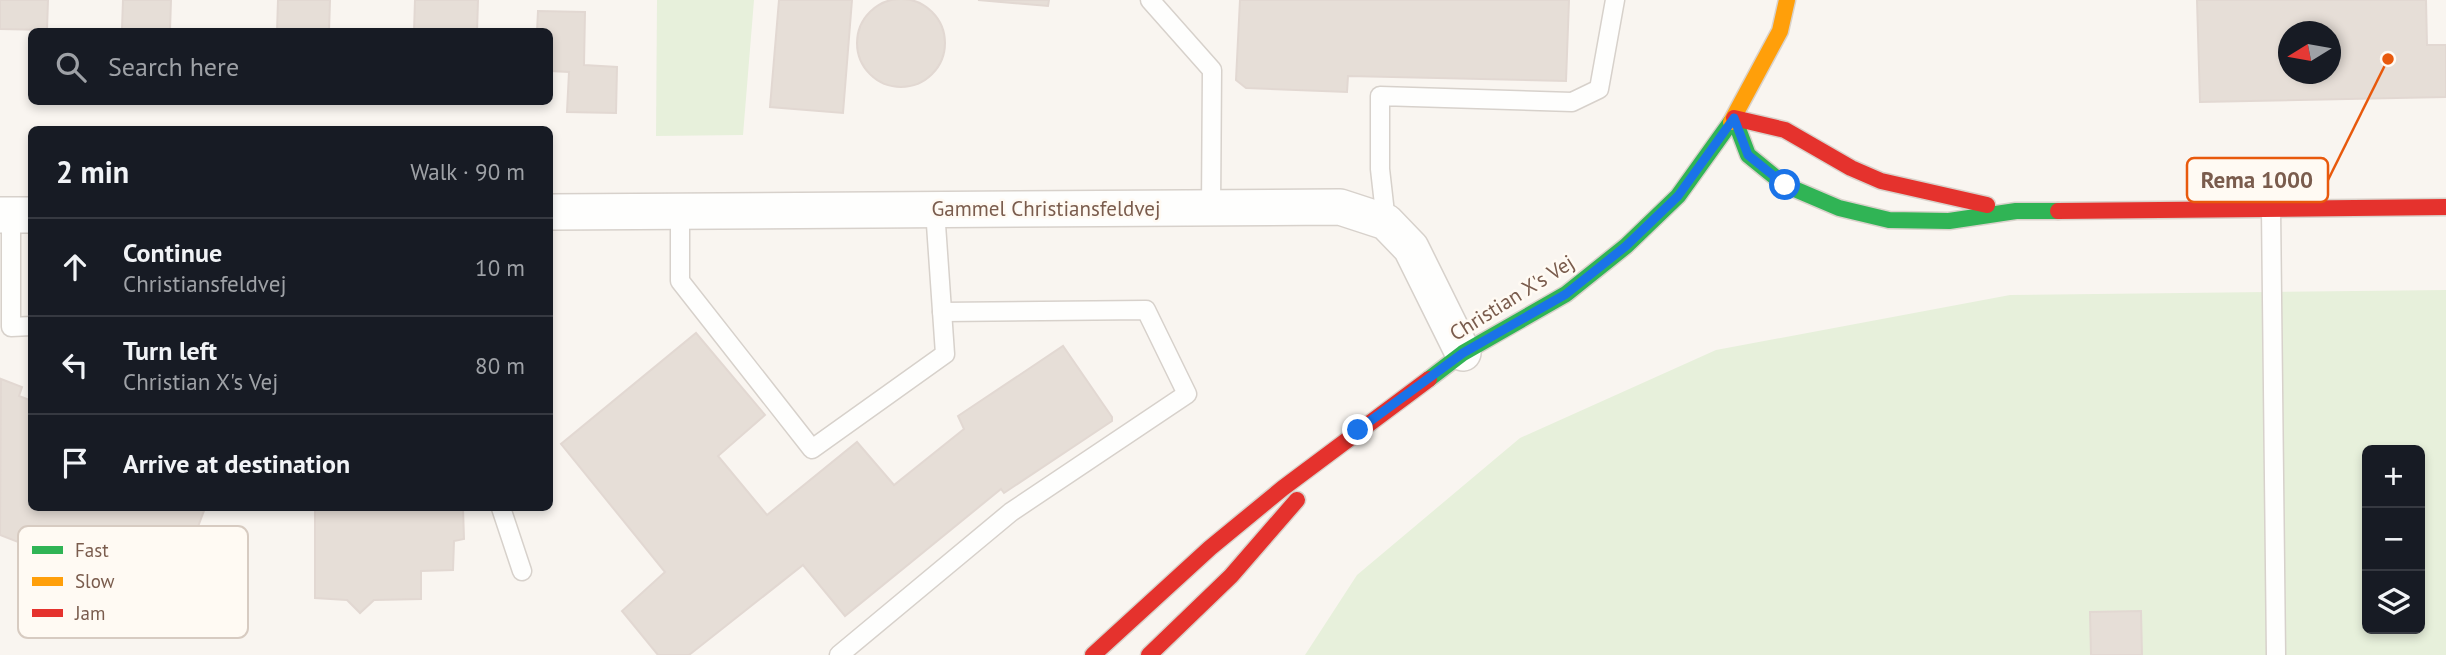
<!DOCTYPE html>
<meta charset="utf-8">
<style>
body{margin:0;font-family:"PT Sans",sans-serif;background:#242831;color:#f1f3f6}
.controls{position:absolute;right:21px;bottom:21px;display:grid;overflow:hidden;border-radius:10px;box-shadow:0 4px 10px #0003}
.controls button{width:63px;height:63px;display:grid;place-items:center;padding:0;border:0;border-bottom:2px solid #363941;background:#171b24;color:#f1f3f6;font:35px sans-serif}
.compass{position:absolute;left:2278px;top:21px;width:63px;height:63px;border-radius:50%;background:#171b24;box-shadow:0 4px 10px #0003;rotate:259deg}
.stop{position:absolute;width:21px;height:21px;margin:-16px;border:5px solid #1a73e8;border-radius:50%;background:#fff}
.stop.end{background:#1a73e8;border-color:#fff;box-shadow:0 2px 7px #0008}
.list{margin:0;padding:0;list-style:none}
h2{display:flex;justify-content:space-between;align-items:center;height:91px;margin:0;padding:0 28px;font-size:30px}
h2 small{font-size:23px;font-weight:400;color:#9ea1a6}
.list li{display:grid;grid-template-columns:46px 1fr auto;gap:21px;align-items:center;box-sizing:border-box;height:98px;padding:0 28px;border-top:2px solid #363941}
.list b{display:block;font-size:26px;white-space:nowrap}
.list p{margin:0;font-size:23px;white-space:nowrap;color:#9ea1a6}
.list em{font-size:23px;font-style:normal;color:#9ea1a6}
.icon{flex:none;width:38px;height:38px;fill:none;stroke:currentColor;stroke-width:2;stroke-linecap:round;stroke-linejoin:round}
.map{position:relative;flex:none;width:2446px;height:655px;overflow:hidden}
.search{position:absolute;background:#171b24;box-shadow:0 4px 10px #0003;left:28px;top:28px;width:525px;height:77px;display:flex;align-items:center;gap:18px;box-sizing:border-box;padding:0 24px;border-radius:10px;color:#9ea1a6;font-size:26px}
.panel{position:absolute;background:#171b24;box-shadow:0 4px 10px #0003;left:28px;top:126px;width:525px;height:385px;border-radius:10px}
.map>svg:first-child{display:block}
</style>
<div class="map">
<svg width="2446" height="655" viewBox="0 0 2446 655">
<rect width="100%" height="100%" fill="#f9f5f0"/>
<g fill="#e7f0db" fill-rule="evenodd">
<polygon points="657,0 754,0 743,135 656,136"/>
<path d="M 2446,290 L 2446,655 L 1305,655 L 1357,575 L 1520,438 L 1716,350 L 2010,295 ZM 2367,450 L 2420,450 L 2420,629 L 2367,629 Z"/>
</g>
<g fill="#e6ded7" stroke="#e2d8d2" stroke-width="2" fill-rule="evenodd">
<circle cx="901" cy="43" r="44"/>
<polygon points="0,0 48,0 47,30 0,29"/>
<polygon points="123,0 171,0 170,31 122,29"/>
<polygon points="278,0 330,0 329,32 277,32"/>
<polygon points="415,0 478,0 477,32 414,32"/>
<polygon points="779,0 852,0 843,113 770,107"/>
<polygon points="978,0 1049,0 1048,6"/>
<polygon points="1240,0 1569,0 1566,81 1348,76 1347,92 1246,88 1236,80"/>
<path d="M 2197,0 L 2426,0 L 2427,45 L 2446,45 L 2446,97 L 2200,102 ZM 2288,32 L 2330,32 L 2330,74 L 2288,74 Z"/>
<polygon points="538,11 585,12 584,65 617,67 616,113 567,112 569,72 550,71 550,32 537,32"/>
<polygon points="696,333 765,415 718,456 767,515 857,442 894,485 964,429 958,416 1063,346 1112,417 1112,421 1004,493 1001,489 845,616 803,565 689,655 658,655 622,611 665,572 561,444"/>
<polygon points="1,379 22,387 19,396 32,401 32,508 205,508 170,601 0,535"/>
<polygon points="315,508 463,508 464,539 454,541 453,570 421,571 421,599 374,600 360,613 347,600 315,598"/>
<polygon points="2141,611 2142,655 2091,655 2090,612"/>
</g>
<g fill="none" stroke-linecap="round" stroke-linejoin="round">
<g stroke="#d7d1cb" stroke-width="21">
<g id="lane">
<polyline points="1150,0 1212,70 1211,208"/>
<polyline points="2271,209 2276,655"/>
<polyline points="680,211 680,281 812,449 945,354 935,210"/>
<polyline points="11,215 11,327 32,326"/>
<polyline points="1386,222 1380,169 1380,96 1572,102 1599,89 1615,0"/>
<polyline points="501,508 522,571"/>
<polyline points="839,655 1011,512 1187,394 1146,310 942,312"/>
</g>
</g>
<g stroke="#d7d1cb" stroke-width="38">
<g id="street">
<polyline points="550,212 1340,207 1386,222 1411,248 1463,353"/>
<polyline points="0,215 32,215"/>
</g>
</g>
<g stroke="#d9d2cb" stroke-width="19">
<g id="fast">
<polyline points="1734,118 1748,155 1785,185 1839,208 1889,220 1949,221 2016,211 2058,211"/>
<polyline points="1429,379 1463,353 1566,294 1626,246 1678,196 1731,122"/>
</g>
</g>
<g stroke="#d9d2cb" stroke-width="19">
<polyline id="slow" points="1731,122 1780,31 1787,0"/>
</g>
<g stroke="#d9d2cb" stroke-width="19">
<g id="jam">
<polyline points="1734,118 1785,130 1851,168 1881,181 1987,205"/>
<polyline points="2058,211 2446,207"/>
<polyline points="1093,655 1210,548 1283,488 1429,379"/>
<polyline points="1149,655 1231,576 1297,500"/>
</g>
</g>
<use href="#lane" stroke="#fefefd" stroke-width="18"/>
<use href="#street" stroke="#fefefd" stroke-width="35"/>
<use href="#fast" stroke="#30b455" stroke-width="16"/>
<use href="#slow" stroke="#ff9f0a" stroke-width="16"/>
<use href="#jam" stroke="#e5322d" stroke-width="16"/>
</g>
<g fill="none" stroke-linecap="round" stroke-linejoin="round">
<polyline stroke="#1a73e8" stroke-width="9" points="1358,430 1463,353 1566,294 1626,246 1678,196 1734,118 1748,155 1785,185"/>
</g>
<g text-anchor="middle" stroke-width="5" stroke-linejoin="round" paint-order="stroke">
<g font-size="21" fill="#7a5c4d" stroke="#fffaf3">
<text x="1046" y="216">Gammel Christiansfeldvej</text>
<text transform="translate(1512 298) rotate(-32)" y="7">Christian X's Vej</text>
</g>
</g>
<rect x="18" y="526" width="230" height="112" rx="10" fill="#fffaf3" stroke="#d7cbc1" stroke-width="2"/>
<rect x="32" y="546" width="31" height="8" fill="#30b455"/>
<rect x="32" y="577" width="31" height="9" fill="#ff9f0a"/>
<rect x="32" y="609" width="31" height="8" fill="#e5322d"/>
<g font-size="19" fill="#7a5c4d">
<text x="75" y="557">Fast</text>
<text x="75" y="588">Slow</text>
<text x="75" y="620">Jam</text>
</g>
<path fill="none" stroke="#e8590c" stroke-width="2.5" d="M2388 59L2328 180"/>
<circle fill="#e8590c" stroke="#fffaf3" stroke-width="2.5" cx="2388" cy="59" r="7"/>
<rect fill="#fffaf3" stroke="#e8590c" stroke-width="2.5" x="2187" y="158" width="141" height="44" rx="7"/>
<g font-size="23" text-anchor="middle" font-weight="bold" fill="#7a5c4d">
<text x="2257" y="188">Rema 1000</text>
</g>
</svg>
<div class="controls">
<button>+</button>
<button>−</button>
<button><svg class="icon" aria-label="layers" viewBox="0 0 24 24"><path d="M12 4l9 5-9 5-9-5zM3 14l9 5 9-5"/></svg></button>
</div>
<svg class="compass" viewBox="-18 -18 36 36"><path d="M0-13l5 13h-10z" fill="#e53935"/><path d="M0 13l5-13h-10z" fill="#9ea1a6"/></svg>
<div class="stop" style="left:1785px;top:185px"></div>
<div class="stop end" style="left:1358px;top:430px"></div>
<div class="search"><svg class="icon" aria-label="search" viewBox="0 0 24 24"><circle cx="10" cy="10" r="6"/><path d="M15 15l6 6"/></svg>Search here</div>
<section class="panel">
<h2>2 min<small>Walk · 90 m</small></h2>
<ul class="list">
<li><svg class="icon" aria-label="ahead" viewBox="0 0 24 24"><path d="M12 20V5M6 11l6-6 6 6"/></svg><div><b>Continue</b><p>Christiansfeldvej</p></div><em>10 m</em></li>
<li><svg class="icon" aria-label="left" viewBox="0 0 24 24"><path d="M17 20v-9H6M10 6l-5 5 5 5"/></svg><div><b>Turn left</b><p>Christian X's Vej</p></div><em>80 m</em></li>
<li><svg class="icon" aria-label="arrive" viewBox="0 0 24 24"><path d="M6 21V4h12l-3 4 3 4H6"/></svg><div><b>Arrive at destination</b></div></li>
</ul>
</section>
</div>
